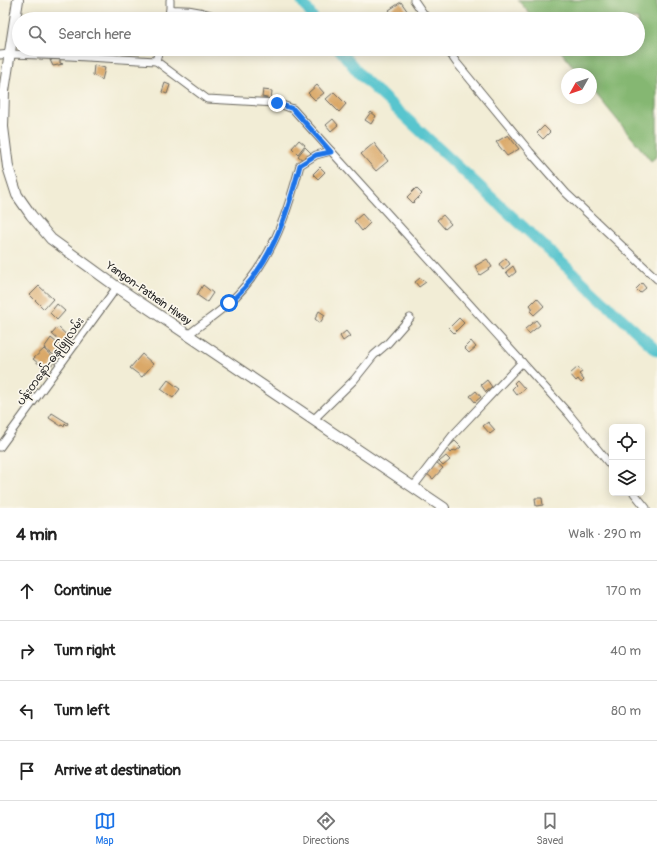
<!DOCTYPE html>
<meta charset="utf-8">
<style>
body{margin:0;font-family:Pangolin,"Noto Sans Myanmar",sans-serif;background:#f2f2f2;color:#222}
.controls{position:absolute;right:12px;bottom:12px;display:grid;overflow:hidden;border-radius:6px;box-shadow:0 2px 10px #0003}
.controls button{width:36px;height:36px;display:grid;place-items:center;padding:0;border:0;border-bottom:1px solid #e0e0e0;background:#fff;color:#222;font:20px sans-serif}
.compass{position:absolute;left:561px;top:68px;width:36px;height:36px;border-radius:50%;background:#fff;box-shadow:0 2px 10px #0003;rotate:230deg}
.stop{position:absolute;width:12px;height:12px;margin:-9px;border:3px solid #1a73e8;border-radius:50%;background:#fff}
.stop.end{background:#1a73e8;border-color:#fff;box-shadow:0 1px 4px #0008}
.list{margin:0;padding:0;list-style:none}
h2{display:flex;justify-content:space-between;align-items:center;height:52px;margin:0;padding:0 16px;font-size:17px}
h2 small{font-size:13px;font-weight:400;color:#767676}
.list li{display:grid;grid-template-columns:26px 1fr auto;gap:12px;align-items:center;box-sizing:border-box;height:60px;padding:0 16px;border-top:1px solid #e0e0e0}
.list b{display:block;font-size:15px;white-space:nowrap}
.list em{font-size:13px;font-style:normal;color:#767676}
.icon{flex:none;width:22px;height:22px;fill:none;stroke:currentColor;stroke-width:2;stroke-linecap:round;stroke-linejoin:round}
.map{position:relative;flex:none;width:657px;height:508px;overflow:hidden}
.search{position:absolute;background:#fff;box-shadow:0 2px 10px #0003;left:12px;right:12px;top:12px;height:44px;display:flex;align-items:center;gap:10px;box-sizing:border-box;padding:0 14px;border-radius:22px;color:#767676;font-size:15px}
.sheet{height:292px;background:#fff}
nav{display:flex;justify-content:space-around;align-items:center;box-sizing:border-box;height:56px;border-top:1px solid #e0e0e0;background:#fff;font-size:11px;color:#767676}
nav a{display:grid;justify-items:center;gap:2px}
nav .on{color:#1a73e8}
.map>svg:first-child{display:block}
</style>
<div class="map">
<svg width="657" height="508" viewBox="0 0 657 508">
<rect width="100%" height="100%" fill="#fbf7ec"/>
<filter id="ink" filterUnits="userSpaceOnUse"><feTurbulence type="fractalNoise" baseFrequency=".025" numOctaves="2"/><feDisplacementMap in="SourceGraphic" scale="8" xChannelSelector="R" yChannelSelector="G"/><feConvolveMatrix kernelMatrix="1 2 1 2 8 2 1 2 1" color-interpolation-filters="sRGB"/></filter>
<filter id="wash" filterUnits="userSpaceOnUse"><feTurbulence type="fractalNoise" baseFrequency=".012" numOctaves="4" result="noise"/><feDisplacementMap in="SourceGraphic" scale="16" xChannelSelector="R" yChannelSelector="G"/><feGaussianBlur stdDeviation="0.9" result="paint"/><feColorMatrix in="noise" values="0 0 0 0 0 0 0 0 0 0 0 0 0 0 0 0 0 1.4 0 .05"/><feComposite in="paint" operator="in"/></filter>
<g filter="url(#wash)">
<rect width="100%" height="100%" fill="#f2edd6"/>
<polygon fill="#85b772" stroke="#506a47" points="518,0 657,0 657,156 651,161 591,88 591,74 579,74 559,49 638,49 638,19 534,19"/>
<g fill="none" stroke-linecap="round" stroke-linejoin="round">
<g stroke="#58c5ce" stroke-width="11">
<polyline points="301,0 314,19"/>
<polyline points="339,49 361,76 657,351"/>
</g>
</g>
<g id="blocks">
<g fill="#daa868">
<polygon points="401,2 408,12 395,19 389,10"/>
<polygon points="52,59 60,59 60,63 63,64 53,66 50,60 52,60"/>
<polygon points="94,65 105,68 102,80 93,75"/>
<polygon points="165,83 170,85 167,94 162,92"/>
<polygon points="317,85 324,93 315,100 308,93"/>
<polygon points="263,90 272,91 271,99 262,97"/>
<polygon points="334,92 346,104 339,112 326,99"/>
<polygon points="371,112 376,116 371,124 365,120"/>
<polygon points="333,119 338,125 331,131 326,125"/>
<polygon points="544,126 550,132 543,139 537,133"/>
<polygon points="508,135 519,149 507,156 496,142"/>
<polygon points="299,140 305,145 298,154 292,148"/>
<polygon points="374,143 388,161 376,171 361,154"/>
<polygon points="305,147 311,153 304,161 298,156"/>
<polygon points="320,167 325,172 318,179 313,174"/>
<polygon points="416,188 422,194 413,203 407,197"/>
<polygon points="362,214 370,223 362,231 354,221"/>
<polygon points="443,215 451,224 445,229 437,220"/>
<polygon points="506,258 510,264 503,270 499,264"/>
<polygon points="487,259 492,267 480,275 475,266"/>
<polygon points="513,266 516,272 510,277 506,272"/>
<polygon points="420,278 426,282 419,287 415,282"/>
<polygon points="642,283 646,288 640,293 636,289"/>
<polygon points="203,285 213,293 207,302 197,295"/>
<polygon points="39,286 53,299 44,309 30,295"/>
<polygon points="537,298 544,306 534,315 530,311 533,309 530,305"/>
<polygon points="57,304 65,311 57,320 50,313"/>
<polygon points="319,311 325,315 320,323 315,319"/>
<polygon points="459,318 464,323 454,333 449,328"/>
<polygon points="536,320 540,325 529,334 525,329"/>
<polygon points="58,327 72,340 66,347 52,334"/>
<polygon points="346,331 350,336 343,341 340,336"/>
<polygon points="51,338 62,347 55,356 44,348"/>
<polygon points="471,341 476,347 469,353 464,348"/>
<polygon points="63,346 67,349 60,359 56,356"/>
<polygon points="44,349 56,360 48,369 46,368 45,369 33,359"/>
<polygon points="142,354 153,364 142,377 130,368"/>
<polygon points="578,367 582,372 579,374 584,380 581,383 578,379 576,381 570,374"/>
<polygon points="168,380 180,389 173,398 161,389"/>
<polygon points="487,380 492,387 486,392 481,385"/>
<polygon points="517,380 525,389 517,395 512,389 516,385 514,383"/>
<polygon points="476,391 481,397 475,402 470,396"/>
<polygon points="52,413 68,423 67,425 65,423 64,426 61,425 61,426 49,418"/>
<polygon points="488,422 495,430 490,434 483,426"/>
<polygon points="455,441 461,447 456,451 454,450 451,453 447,448"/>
<polygon points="446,456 450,460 443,466 439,462"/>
<polygon points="436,462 443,468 433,479 426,473"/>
<polygon points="535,498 542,498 543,505 536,506"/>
</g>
</g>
</g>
<g filter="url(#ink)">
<use href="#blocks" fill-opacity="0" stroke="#67655d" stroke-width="1"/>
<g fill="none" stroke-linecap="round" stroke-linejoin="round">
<g stroke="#67655d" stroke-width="9">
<g id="minor">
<polyline points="414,0 427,19"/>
<path d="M 170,10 C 188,9 204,11 220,19"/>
<polyline points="168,19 170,10 170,0"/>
<polyline points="447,49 456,62 530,152 566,193 657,279"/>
<polyline points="0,55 10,54 70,56 156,61 207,99 277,103 293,109 568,413 612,467"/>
<polyline points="156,61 159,49"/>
<path d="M 188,335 C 201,324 216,315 229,303 C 270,265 286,218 300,165 L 316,155 L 331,151"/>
<polyline points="313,420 354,380 374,355 388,343 410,318"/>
<polyline points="0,447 117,287"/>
<polyline points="413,487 453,435 522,362"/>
<polyline points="634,493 646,508"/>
</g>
</g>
<g stroke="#67655d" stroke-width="12">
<polyline id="highway" points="18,0 4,91 3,127 8,167 17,195 31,215 51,239 117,287 444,508"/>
</g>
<use href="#minor" stroke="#fff" stroke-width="7"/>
<use href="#highway" stroke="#fff" stroke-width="10"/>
</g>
</g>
<g fill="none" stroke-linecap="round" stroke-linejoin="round" filter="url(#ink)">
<path stroke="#1a73e8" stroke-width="5" d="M 229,303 C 239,294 249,284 256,273 C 279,241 290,203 300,165 L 316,155 L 331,152 L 293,109 L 277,103"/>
</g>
<g text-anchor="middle" stroke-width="3.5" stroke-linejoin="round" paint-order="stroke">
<g font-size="11" fill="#1c1c1c" stroke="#fbf7ec">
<text transform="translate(149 293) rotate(35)" y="4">Yangon-Pathein Hiway</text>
<text transform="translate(50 361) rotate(-54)" y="4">ပန်းတနော်-ဓနုဖြူလမ်း</text>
</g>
</g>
</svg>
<div class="controls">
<button><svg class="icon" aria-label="locate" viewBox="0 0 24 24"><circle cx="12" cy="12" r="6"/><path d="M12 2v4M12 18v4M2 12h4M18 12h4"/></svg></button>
<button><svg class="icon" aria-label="layers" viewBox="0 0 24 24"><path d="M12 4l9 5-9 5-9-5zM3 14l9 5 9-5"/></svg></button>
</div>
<svg class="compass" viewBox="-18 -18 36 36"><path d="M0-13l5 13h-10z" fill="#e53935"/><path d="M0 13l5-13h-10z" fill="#767676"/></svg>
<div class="stop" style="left:229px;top:303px"></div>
<div class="stop end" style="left:277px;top:103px"></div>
<div class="search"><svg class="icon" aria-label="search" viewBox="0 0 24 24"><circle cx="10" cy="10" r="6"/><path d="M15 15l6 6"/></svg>Search here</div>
</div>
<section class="sheet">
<h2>4 min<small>Walk · 290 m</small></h2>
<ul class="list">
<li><svg class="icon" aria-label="ahead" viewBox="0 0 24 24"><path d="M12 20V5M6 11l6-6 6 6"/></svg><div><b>Continue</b></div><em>170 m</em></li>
<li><svg class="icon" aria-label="right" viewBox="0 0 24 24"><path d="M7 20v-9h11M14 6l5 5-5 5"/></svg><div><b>Turn right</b></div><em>40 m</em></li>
<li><svg class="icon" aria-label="left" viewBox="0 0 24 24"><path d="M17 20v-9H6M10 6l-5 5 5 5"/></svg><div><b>Turn left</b></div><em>80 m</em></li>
<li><svg class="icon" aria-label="arrive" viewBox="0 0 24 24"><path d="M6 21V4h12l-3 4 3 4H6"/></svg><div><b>Arrive at destination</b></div></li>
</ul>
</section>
<nav>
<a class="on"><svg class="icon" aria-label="map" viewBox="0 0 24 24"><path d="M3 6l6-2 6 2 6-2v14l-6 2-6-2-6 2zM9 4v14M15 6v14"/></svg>Map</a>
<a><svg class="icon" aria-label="directions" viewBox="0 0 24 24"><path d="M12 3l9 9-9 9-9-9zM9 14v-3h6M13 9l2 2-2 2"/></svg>Directions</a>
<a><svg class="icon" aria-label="saved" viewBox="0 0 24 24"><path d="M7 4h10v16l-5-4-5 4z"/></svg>Saved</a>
</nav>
